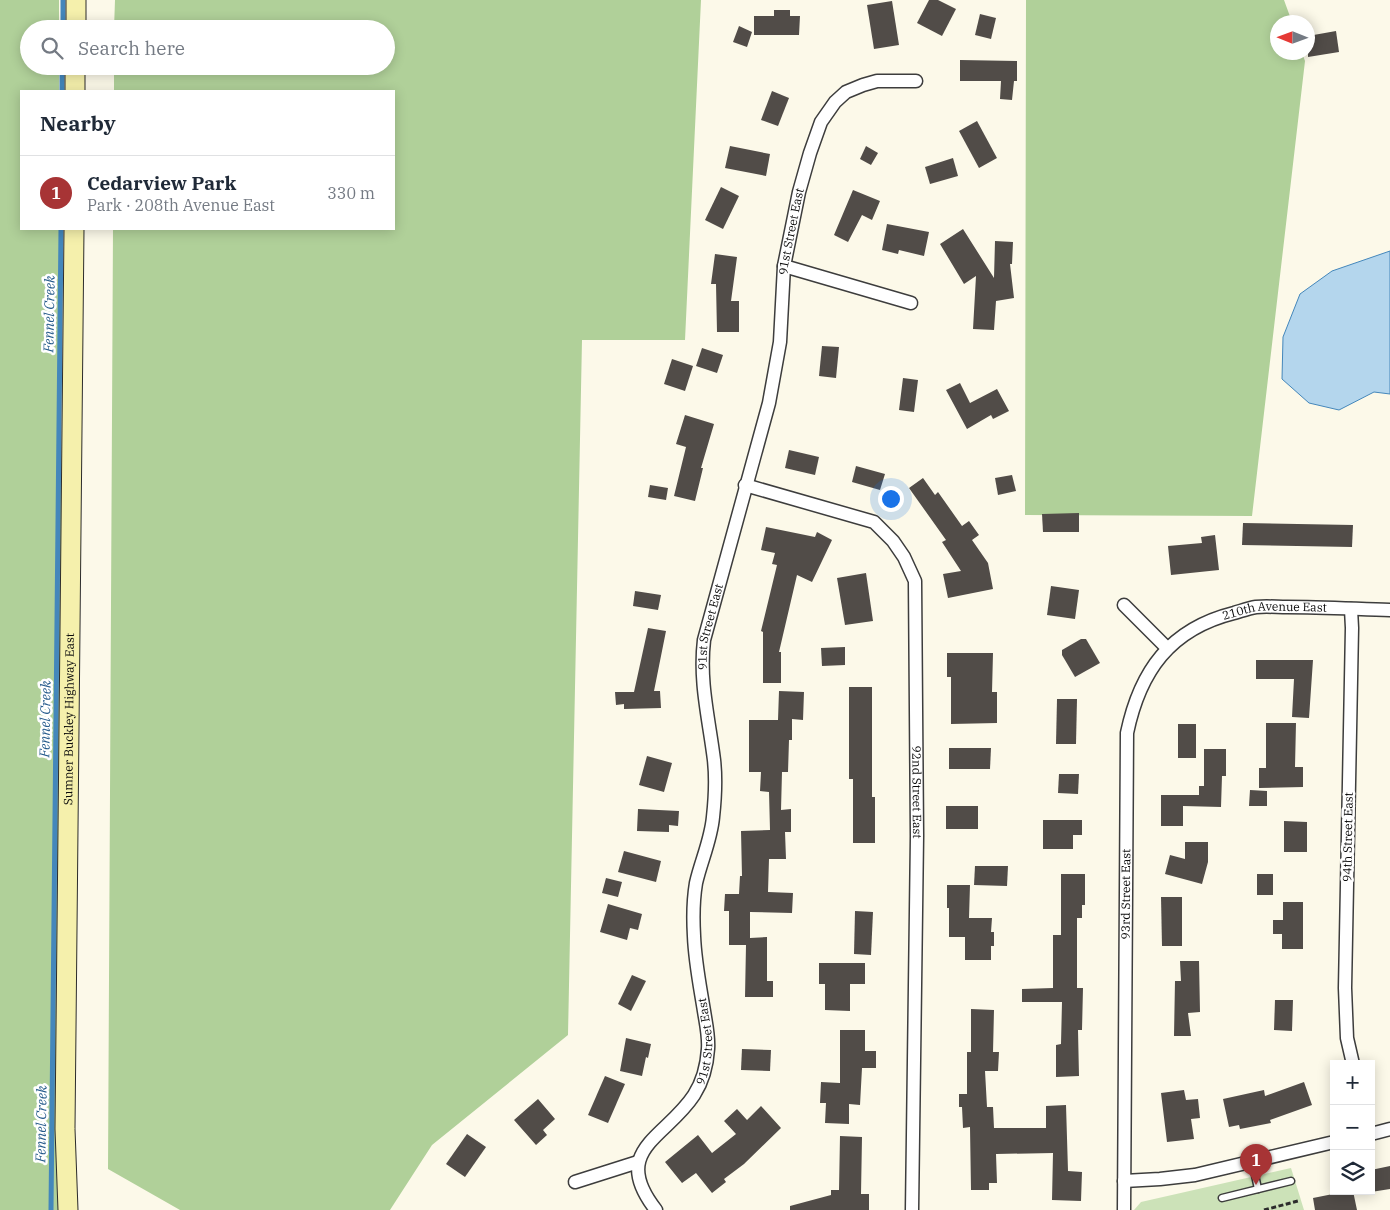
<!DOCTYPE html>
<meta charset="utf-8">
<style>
body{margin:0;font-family:"IBM Plex Serif",serif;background:#f6f6f7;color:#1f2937}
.controls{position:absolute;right:15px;bottom:15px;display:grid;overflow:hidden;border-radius:0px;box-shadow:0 2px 12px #0003}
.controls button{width:45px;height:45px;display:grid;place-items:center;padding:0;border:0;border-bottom:1px solid #e0e1e3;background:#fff;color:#1f2937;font:25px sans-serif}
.compass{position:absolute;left:1270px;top:15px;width:45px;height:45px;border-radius:50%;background:#fff;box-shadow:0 2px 12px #0003;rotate:271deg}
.you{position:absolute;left:890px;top:498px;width:18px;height:18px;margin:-12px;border:4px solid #fff;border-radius:50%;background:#1a73e8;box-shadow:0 0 0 8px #1a73e833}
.badge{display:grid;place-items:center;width:32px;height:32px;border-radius:50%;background:#a73435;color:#fff;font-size:16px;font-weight:700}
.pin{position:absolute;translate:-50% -41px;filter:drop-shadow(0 1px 2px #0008)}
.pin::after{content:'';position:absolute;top:26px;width:18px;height:15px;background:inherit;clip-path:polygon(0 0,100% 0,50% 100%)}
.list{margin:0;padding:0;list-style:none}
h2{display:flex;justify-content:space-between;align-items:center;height:65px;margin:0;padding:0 20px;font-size:21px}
h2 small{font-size:16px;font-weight:400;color:#747a83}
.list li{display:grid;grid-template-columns:32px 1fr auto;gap:15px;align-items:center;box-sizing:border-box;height:75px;padding:0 20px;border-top:1px solid #e0e1e3}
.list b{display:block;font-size:19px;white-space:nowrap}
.list p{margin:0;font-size:16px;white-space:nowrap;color:#747a83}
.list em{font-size:16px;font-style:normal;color:#747a83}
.icon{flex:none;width:28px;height:28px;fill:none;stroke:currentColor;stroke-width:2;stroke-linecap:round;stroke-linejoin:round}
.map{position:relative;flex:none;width:1390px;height:1210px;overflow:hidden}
.search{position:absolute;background:#fff;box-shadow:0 2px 12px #0003;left:20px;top:20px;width:375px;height:55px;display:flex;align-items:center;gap:12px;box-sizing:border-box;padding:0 18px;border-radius:28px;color:#747a83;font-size:19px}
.panel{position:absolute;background:#fff;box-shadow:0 2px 12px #0003;left:20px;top:90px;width:375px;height:140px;border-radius:0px}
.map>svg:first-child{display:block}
</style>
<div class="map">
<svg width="1390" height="1210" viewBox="0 0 1390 1210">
<rect width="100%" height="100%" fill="#fcf9e9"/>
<polygon fill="#cce2b8" points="1291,1168 1304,1210 1134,1210 1141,1202"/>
<g fill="#b0d099">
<polygon points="0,0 59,0 59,29 29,29 29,66 59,66 59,91 21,91 21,229 60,229 65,1120 67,1210 0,1210"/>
<polygon points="115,0 701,0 685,340 582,340 568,1035 432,1145 390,1210 180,1210 108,1169 113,229 394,229 394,91 114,91 114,66 386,66 386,29 114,29"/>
<polygon points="1026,0 1284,0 1292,22 1278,22 1278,52 1302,53 1305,61 1252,516 1025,515"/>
</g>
<polygon fill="#b4d6ed" stroke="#4487bb" points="1390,251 1390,394 1374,392 1339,410 1309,403 1282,379 1283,337 1300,294 1332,271"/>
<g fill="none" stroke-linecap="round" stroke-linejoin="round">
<g stroke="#4487bb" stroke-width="5">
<polyline points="63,29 63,0"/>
<polyline points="62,91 62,66"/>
<polyline points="51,1210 61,229"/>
</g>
</g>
<g fill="#514c48">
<polygon points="929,0 938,0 956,9 942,36 917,23"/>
<polygon points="892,1 899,45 874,49 867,5"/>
<polygon points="774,10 790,10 790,16 800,16 799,35 754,35 754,16 774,16"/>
<polygon points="980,14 996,18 991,39 975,35"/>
<polygon points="739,26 752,32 747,47 733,42"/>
<polygon points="1336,31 1339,52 1308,57 1308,36"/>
<polygon points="960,60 1017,61 1017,81 1014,81 1012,100 1000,99 1001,81 960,81"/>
<polygon points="772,91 789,98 778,126 761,120"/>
<polygon points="977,121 997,158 979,168 959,131"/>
<polygon points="730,146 770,154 766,176 725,168"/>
<polygon points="866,146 878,153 871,165 860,159"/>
<polygon points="953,158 958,176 930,184 925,167"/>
<polygon points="721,187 739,196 723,229 705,220"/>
<polygon points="853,190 880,201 872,220 862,215 848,242 834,235"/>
<polygon points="887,224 929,232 924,256 899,250 898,254 882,250"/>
<polygon points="963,229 994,278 995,241 1013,242 1012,264 1010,264 1014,298 996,301 994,330 973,329 976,276 964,284 940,244"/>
<polygon points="715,254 737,257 731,301 739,301 739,332 717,332 716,284 711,284"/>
<polygon points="822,346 839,347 836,378 819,376"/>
<polygon points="702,348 723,355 717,373 696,366"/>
<polygon points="672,359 693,366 685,391 664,384"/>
<polygon points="903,378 918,380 914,412 899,410"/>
<polygon points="960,383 970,403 997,389 1009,411 993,419 991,415 967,429 946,390"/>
<polygon points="685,415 714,424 701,468 703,468 695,501 674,496 686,447 676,444"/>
<polygon points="789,450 819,457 815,475 785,468"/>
<polygon points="856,466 885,474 880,490 852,482"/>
<polygon points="1012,475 1016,491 998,495 995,478"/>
<polygon points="923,478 935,495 938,492 962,526 969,521 979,535 972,540 988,563 993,589 948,598 943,574 961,571 942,542 946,540 909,488"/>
<polygon points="650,485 668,488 666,500 648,497"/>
<polygon points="1079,513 1079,532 1043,532 1042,514"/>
<polygon points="1243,523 1353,525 1352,547 1242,545"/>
<polygon points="766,527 815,537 817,532 832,540 812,582 797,575 779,652 781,652 781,683 763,683 763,632 761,631 777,565 772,564 775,553 761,550"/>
<polygon points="1215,535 1219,570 1171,575 1168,546 1202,543 1201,537"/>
<polygon points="866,573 873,621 845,625 837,578"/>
<polygon points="1051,586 1079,590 1075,619 1047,615"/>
<polygon points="635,591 661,595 658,610 633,606"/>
<polygon points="648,628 666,631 654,691 660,691 661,708 624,709 624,704 616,705 615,692 634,692"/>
<polygon points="1081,639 1086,639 1100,663 1075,677 1062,655 1062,650"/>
<polygon points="845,647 845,665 822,666 821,648"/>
<polygon points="947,653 993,653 992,692 997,692 997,723 951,724 951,677 947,677"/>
<polygon points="1256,660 1313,660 1309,718 1292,717 1294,679 1256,679"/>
<polygon points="849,687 872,687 872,797 875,797 875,843 853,843 853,779 849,779"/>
<polygon points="779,691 804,692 803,720 792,719 792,740 789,740 788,772 782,772 781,810 791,809 791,832 785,832 786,859 769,859 768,892 793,893 792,913 750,912 750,938 767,937 767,981 773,981 773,997 745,997 746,945 729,945 729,911 724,911 725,894 739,894 740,876 742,876 741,831 770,830 769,792 760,791 761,772 749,772 749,720 778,720"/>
<polygon points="1057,699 1077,699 1076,744 1056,744"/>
<polygon points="1266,723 1296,723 1295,767 1303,767 1303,787 1259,788 1259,768 1266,768"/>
<rect x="1178" y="724" width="18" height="34"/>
<polygon points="949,748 991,748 990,769 949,769"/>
<polygon points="1204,749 1226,749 1226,776 1222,776 1221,807 1183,806 1183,826 1161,826 1161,795 1199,795 1199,786 1204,786"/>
<polygon points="647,756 672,763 664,792 639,785"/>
<polygon points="1059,774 1079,774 1078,794 1058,793"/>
<polygon points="1250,790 1267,791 1267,806 1249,806"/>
<rect x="946" y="806" width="32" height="23"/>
<polygon points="638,809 679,811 678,826 669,825 669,832 637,831"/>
<polygon points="1043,820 1082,820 1082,835 1073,835 1073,849 1043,849"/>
<polygon points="1284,821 1307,822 1307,852 1284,852"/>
<polygon points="1185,842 1208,842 1208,862 1202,884 1165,874 1170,855 1185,859"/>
<polygon points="624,851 661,861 656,882 618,872"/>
<polygon points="975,866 1008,866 1007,886 974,885"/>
<polygon points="1061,874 1085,874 1085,905 1082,905 1082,918 1077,918 1077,988 1083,988 1082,1030 1078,1030 1079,1076 1056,1077 1056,1045 1061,1044 1062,1002 1022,1002 1022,989 1053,988 1053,935 1061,935"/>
<rect x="1257" y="874" width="16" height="21"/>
<polygon points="606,878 622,882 618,897 602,893"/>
<polygon points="947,885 970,885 969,918 992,918 991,932 994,932 994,946 991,946 991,960 965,960 965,937 949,937 949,908 947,908"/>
<polygon points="1161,897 1182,897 1182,946 1162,946"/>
<polygon points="1283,902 1303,902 1303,949 1282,949 1282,934 1273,934 1273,920 1283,920"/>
<polygon points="608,904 642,914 638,930 630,928 627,940 600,932"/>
<polygon points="855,911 873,912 871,955 854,954"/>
<polygon points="1180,961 1199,961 1200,1012 1188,1013 1191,1036 1174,1036 1175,981 1181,981"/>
<polygon points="819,963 865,963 865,984 850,984 850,1011 825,1010 825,984 819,984"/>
<polygon points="632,975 646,981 631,1011 618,1004"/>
<polygon points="1275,1000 1293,1000 1292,1031 1274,1030"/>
<polygon points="971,1009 994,1010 993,1052 999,1052 998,1071 985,1071 987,1107 993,1107 994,1128 1046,1128 1046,1106 1066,1105 1068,1171 1082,1172 1081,1201 1052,1200 1053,1153 996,1154 997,1183 989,1183 989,1190 971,1190 970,1127 963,1128 962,1107 959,1107 959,1094 967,1094 967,1052 971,1052"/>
<polygon points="840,1030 865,1030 865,1051 876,1051 876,1068 862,1068 860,1105 849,1104 849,1124 825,1123 826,1103 820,1103 821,1082 840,1083"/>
<polygon points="626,1038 651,1044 648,1058 646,1057 642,1076 620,1071"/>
<polygon points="742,1049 771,1050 770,1071 741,1070"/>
<polygon points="605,1076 625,1084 608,1123 588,1115"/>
<polygon points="1304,1082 1312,1105 1270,1120 1271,1123 1240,1129 1239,1125 1229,1127 1223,1099 1264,1090 1265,1096"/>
<polygon points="1184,1090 1186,1100 1198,1099 1200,1118 1191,1119 1194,1139 1167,1142 1161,1093"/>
<polygon points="538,1099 555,1119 543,1130 547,1135 536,1145 514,1120"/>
<polygon points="761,1106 781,1128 744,1164 724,1179 726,1182 712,1193 696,1173 682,1183 665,1162 698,1135 712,1153 736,1134 724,1121 737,1109 747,1120"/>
<polygon points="467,1134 486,1147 465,1177 446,1164"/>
<polygon points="840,1136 862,1137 861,1194 869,1194 869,1210 790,1210 790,1206 831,1195 831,1190 839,1190"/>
<polygon points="1390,1166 1390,1189 1371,1192 1371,1170"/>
<polygon points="1332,1191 1353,1191 1357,1210 1315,1210 1313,1198 1333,1194"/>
</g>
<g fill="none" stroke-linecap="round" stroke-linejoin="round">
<g stroke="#3d3d3d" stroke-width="9">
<g id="lane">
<polyline points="1252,1161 1258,1189"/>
<polyline points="1222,1198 1291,1181"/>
</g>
</g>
<g stroke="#3d3d3d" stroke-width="15">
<g id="street">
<polyline points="784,266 911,303"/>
<path id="s1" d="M 745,485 L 874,522 L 893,541 L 904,557 L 915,581 L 917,836 L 912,1210"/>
<polyline points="1124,605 1167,648"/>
<polyline points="1351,609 1352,628 1345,988 1347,1038 1353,1064"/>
<polyline points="1371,1134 1390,1129"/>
<polyline points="1124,1181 1160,1179 1195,1175 1334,1142"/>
<polyline points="575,1182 638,1162"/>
<path id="s2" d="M 656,1210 C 609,1150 666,1138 694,1095 C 703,1081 707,1065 708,1049 C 709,1036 706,1024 704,1011 C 700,986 695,962 694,936 C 693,919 693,901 696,883 C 701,861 711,840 713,817 C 715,799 716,778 714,760 C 709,719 699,682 704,640 L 769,403 L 780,342 L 784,266 L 799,192 L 810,153 L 821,122 L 835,102 L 846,92 L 863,85 L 877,81 L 916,81"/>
<path id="s3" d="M 1124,1210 L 1127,733 C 1140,671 1170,629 1234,613 C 1241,611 1249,608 1256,607 C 1266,606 1277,607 1287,607 C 1321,607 1356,609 1390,610"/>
</g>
</g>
<g stroke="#2c2c2c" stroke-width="21">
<g id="secondary">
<polyline points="76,29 76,0"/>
<polyline points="75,91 75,66"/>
<path id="s4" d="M 68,1210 L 65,1129 L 74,229"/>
</g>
</g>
<polyline stroke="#2c2c2c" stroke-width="3" stroke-dasharray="5 2.5" stroke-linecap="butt" points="1264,1210 1298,1201"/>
<use href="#lane" stroke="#fff" stroke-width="6"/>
<use href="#street" stroke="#fff" stroke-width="12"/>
<use href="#secondary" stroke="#f5f0ac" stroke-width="19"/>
</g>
<g text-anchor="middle" stroke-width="5" stroke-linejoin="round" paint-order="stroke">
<g font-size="12" fill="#0a0a0a" stroke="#fff">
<text dy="4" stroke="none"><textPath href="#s2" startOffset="1021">91st Street East</textPath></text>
<text dy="4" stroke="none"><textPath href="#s3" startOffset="689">210th Avenue East</textPath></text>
<text dy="4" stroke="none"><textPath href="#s2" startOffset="616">91st Street East</textPath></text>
<text dy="4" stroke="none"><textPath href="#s4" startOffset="491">Sumner Buckley Highway East</textPath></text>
<text dy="4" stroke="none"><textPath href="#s1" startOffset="418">92nd Street East</textPath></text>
<text transform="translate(1348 837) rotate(-89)" y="4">94th Street East</text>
<text dy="4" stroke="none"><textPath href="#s3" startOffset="316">93rd Street East</textPath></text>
<text dy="4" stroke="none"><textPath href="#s2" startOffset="196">91st Street East</textPath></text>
</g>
<g font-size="14" font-style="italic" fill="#245a8b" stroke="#fff">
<text transform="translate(49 314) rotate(-89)" y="5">Fennel Creek</text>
<text transform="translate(45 719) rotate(-89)" y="5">Fennel Creek</text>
<text transform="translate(41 1124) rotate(-89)" y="5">Fennel Creek</text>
</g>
</g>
</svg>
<div class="controls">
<button>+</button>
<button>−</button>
<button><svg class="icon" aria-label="layers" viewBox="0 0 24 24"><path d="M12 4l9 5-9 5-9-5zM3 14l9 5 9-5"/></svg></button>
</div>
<svg class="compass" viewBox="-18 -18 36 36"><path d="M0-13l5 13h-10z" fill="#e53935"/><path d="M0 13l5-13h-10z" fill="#747a83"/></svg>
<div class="you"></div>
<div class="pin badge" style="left:1256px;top:1185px">1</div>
<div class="search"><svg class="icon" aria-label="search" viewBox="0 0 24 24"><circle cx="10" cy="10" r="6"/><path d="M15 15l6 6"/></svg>Search here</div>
<section class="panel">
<h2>Nearby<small></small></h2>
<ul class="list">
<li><span class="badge">1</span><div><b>Cedarview Park</b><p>Park · 208th Avenue East</p></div><em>330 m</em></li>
</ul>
</section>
</div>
